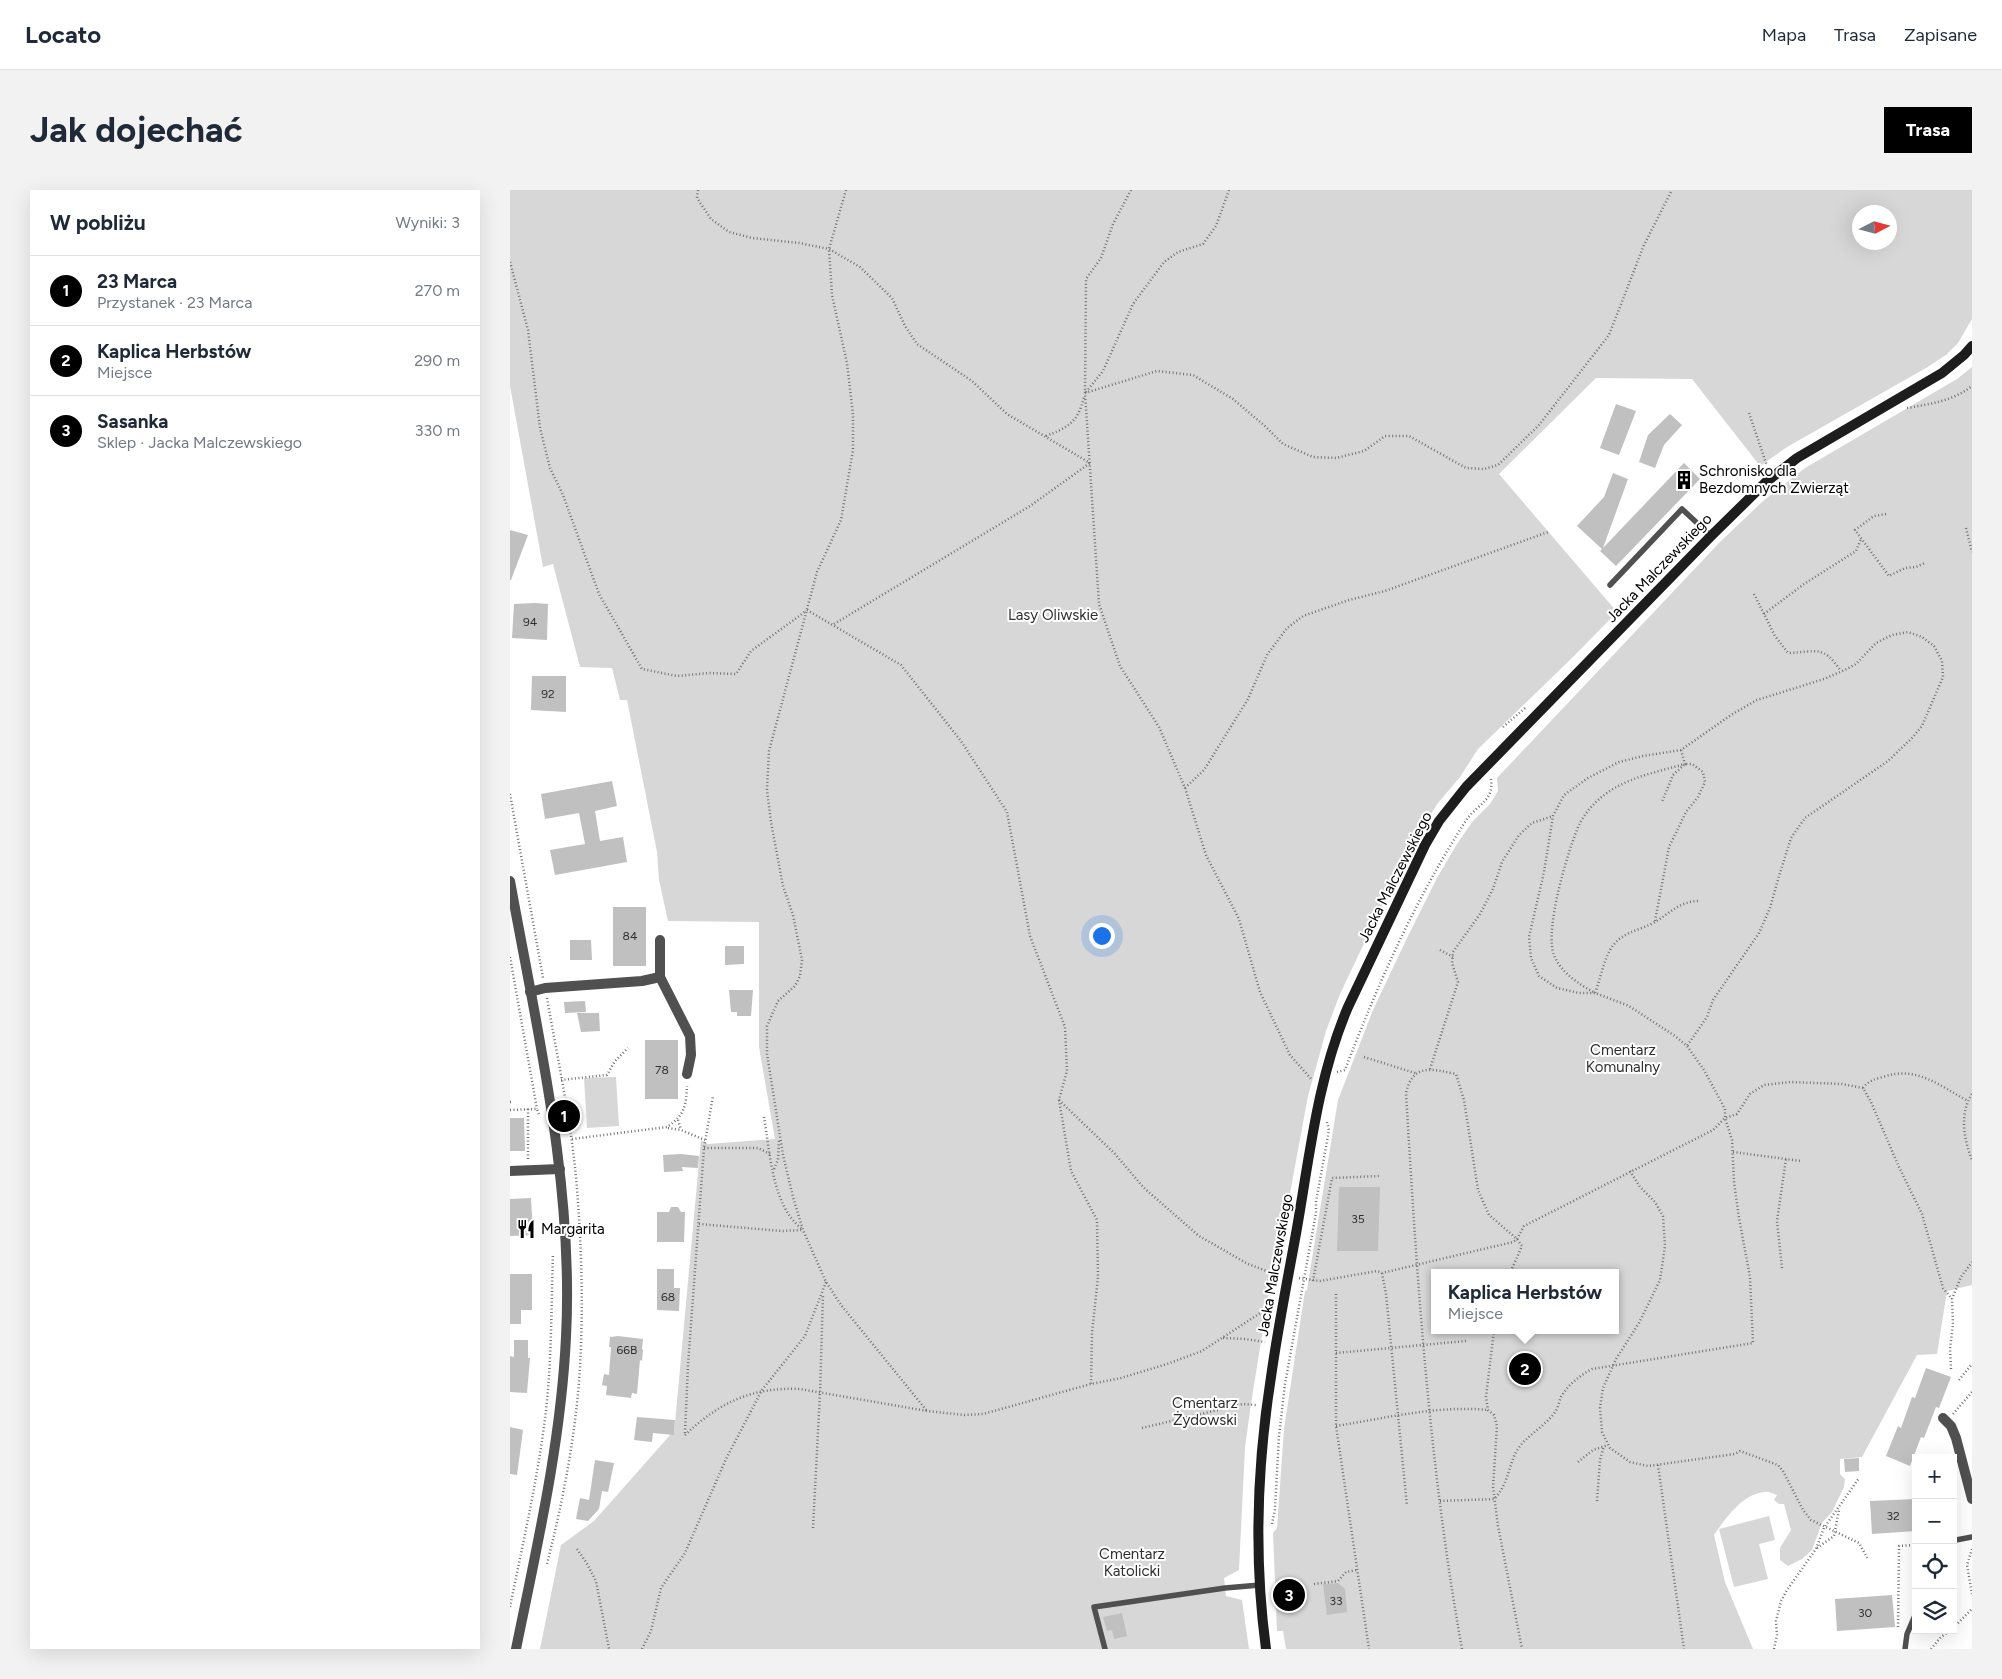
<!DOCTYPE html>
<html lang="pl">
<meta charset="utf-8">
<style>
body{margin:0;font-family:Figtree,sans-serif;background:#f2f2f3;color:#1f2937}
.controls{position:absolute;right:15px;bottom:15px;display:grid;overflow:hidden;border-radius:0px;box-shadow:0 5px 20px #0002}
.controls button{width:45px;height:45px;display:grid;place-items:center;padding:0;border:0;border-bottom:1px solid #e0e1e3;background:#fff;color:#1f2937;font:25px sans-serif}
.compass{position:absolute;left:1342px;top:15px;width:45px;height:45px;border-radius:50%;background:#fff;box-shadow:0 5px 20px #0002;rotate:84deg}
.you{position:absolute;left:591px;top:745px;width:18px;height:18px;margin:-12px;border:4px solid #fff;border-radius:50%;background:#1a73e8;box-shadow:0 0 0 8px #1a73e833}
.badge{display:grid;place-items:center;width:32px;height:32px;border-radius:50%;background:#000;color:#fff;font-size:16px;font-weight:700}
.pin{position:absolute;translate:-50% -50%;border:2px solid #fff;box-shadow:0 1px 5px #0006}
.popup{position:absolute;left:921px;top:1079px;width:188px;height:65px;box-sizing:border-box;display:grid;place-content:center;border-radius:0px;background:#fff;filter:drop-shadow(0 1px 4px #0005);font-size:16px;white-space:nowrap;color:#747a83}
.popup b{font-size:19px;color:#1f2937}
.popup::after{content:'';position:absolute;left:50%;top:100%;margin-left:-10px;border:10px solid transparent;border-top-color:#fff}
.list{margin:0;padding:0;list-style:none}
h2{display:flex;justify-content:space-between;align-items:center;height:65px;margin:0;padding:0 20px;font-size:21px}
h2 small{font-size:16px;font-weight:400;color:#747a83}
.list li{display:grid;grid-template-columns:32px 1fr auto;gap:15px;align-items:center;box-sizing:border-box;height:70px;padding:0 20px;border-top:1px solid #e0e1e3}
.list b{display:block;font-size:19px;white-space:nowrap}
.list p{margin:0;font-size:16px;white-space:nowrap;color:#747a83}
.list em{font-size:16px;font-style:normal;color:#747a83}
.icon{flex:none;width:28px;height:28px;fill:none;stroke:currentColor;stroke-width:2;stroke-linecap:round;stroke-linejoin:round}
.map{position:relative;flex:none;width:1462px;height:1459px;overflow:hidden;border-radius:0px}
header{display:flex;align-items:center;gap:30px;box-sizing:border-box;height:70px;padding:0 25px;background:#fff;border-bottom:1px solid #e0e1e3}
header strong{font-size:24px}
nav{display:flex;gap:28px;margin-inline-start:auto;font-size:18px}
.intro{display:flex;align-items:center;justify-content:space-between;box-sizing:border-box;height:120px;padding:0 30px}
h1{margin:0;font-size:35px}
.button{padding:12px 22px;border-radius:0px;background:#000;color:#fff;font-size:18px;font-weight:700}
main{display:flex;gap:30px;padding:0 30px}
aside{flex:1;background:#fff;border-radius:0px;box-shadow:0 5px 20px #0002}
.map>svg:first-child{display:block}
</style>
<header>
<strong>Locato</strong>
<nav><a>Mapa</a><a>Trasa</a><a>Zapisane</a></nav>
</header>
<div class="intro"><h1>Jak dojechać</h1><a class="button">Trasa</a></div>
<main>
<aside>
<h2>W pobliżu<small>Wyniki: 3</small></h2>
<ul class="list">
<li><span class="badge">1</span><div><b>23 Marca</b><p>Przystanek · 23 Marca</p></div><em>270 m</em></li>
<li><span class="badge">2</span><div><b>Kaplica Herbstów</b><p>Miejsce</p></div><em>290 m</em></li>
<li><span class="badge">3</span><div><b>Sasanka</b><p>Sklep · Jacka Malczewskiego</p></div><em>330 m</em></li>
</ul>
</aside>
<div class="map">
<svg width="1462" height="1459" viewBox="0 0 1462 1459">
<rect width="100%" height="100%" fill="#fff"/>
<g fill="#d7d7d7" fill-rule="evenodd">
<path d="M 0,0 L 1462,0 L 1462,129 L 1448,153 L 1436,165 L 1416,178 L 1277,257 L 1250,276 L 1182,189 L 1086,188 L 989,284 L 1107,422 L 1064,466 L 968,559 L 950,587 L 928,613 L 910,640 L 887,684 L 830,804 L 816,841 L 798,906 L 778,1014 L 763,1076 L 741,1214 L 735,1257 L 729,1380 L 714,1388 L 716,1406 L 732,1410 L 739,1459 L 30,1459 L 51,1355 L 84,1331 L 161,1244 L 164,1244 L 191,950 L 198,954 L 265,949 L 249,857 L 249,732 L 158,731 L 149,690 L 147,662 L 117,510 L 110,510 L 102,478 L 70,477 L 43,374 L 33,377 L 0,196 ZM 1350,22 L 1380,22 L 1380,52 L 1350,52 Z"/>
<path d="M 1462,177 L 1462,1095 L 1437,1101 L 1427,1164 L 1407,1165 L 1352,1267 L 1330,1269 L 1330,1284 L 1335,1289 L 1334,1297 L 1322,1322 L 1312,1333 L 1302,1360 L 1292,1369 L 1278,1376 L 1270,1370 L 1270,1358 L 1281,1340 L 1274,1314 L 1269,1314 L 1264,1310 L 1267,1305 C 1263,1304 1259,1301 1255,1302 C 1232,1304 1216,1328 1204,1345 L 1215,1392 L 1243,1459 L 776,1459 L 773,1441 L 767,1441 L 763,1343 L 767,1338 L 774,1239 L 795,1101 L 797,1100 L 798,1093 L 828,910 L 863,820 L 898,746 L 927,688 L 947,654 L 963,631 L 980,614 L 988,601 L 987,588 L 1210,352 L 1253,311 L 1295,278 L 1447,189 ZM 925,1083 L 1105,1083 L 1105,1140 L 925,1140 Z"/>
<polygon points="106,887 109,936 77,938 74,888"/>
<polygon points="1259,1326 1265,1350 1249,1354 1258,1389 1224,1397 1209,1339"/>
</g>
<g fill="#c0c0c0">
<polygon points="1106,214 1126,221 1109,265 1090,258"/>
<polygon points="1160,224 1172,235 1154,255 1145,278 1129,272 1138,245"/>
<polygon points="1174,273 1190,289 1106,376 1090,361 1092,359 1067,336 1094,307 1103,283 1118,289 1093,358"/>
<polygon points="0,340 18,345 1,390 0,390"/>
<polygon points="25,413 38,414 37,450 2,448 4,414"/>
<polygon points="22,486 56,486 56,522 21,520"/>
<polygon points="102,591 107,616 85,621 90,651 113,647 117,672 45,685 40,660 75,654 69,623 35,629 31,604"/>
<rect x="103" y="717" width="33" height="59"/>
<polygon points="60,750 81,750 82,770 60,770"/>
<polygon points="215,756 234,756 234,774 215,775"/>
<polygon points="219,800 243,800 241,826 227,826 227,822 221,822"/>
<polygon points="75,811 76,822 55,823 54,812"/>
<polygon points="67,823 89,823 90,841 71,842"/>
<rect x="135" y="850" width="33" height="59"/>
<polygon points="0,928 14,928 15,961 0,961"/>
<polygon points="171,964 189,966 188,978 172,977 173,981 154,982 153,965"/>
<polygon points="829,997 870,997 868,1061 827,1061"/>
<polygon points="21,1008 23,1045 0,1046 0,1009"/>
<polygon points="161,1017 168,1017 171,1022 175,1022 174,1052 147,1052 147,1022 159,1022"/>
<polygon points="147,1079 164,1079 164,1098 170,1098 169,1121 147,1120"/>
<polygon points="0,1084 22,1084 22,1120 11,1120 11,1134 0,1134"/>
<polygon points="108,1146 133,1149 132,1159 133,1160 132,1171 130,1170 127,1204 122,1203 121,1208 96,1205 97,1196 92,1195 94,1184 99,1185 101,1157 99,1157 100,1147"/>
<polygon points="4,1150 18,1150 18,1168 20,1168 17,1203 0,1202 0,1166 4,1167"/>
<polygon points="1009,1167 1024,1169 1022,1184 1017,1189 1013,1190 1009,1187"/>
<polygon points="1416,1178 1441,1187 1429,1218 1426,1217 1414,1248 1411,1247 1400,1276 1376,1266 1388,1236 1391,1238 1402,1207 1405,1208"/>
<polygon points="127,1227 165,1230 164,1245 143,1243 142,1252 124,1250"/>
<polygon points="0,1237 13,1240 7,1285 0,1284"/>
<polygon points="1349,1268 1349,1281 1335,1282 1334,1269"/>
<polygon points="85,1270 104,1273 98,1302 92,1301 89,1319 78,1331 66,1329 70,1308 79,1310"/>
<polygon points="1406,1309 1406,1341 1362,1344 1360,1311"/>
<polygon points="828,1393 835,1399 837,1422 817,1425 813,1394"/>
<polygon points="788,1399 788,1410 771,1411 770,1400"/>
<polygon points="1382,1405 1385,1437 1327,1441 1325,1409"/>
<polygon points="612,1423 617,1446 604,1449 602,1440 597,1441 593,1427"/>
</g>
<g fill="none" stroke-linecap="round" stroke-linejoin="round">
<g stroke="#727272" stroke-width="2.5" stroke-dasharray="1 2.5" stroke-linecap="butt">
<polyline points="188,0 187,8 201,29 219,42 242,48 289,53 319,59 350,77 382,108 395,136 407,154 462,191 497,224 580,273"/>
<polyline points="336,0 319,59 322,105 337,173 343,225 343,260 331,330 307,382 259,561 257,600 261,632 273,696 283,725 292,770 290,786 285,796 268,811 257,836 257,864 273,965 283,1007 293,1040 316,1092 331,1115 417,1221"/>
<polyline points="621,0 603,34 591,68 576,89 575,203 589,414 610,476 649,537 675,598 696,665 729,729 750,802 780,865 802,890"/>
<polyline points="0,72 18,140 30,238 40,278 53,305 89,404 132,479 167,486 199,483 226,484 241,461 296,421"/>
<polyline points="576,202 593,181 623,114 654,72 668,62 693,54 706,36 719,0"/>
<polyline points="575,203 647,181 683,185 723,209 756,237 773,254 803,267 826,268 854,261 875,246 899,246 956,278 974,279 988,275 1029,235 1099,145 1134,55 1162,0"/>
<path d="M 1397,218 C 1420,214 1443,211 1462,196"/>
<polyline points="1239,223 1257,276"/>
<path d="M 536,246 C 559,237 568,232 574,207"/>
<polyline points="1376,324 1364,326 1345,340 1379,386 1395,378 1406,377 1415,373"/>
<polyline points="1456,338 1462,362"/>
<path d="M 1244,404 L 1265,446 L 1278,463 C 1307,462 1312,454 1331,481"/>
<polyline points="297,420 391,475 451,551 497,622 520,746 555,837 557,881 549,910 561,981 587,1030 588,1087 582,1143 581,1194"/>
<polyline points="1254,424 1294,394 1346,361 1351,349"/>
<polyline points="324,434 520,316 580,273"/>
<polyline points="993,537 1015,518"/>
<path d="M 1171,560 L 1175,574 C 1143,583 1109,589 1085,613 C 1079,619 1072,628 1069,635 C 1058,660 1034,740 1044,765 C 1051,783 1069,794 1085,803 C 1090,790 1093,773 1100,760 C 1110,742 1129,741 1145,732 C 1160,723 1170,711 1189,711"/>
<polyline points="675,598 694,580 738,509 757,465 777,438 793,426 839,410 875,401 1038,342"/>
<polyline points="0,604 33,788"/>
<polyline points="1145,731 1159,657 1176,622 1188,607 1195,592 1193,582 1182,574 1175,574 1163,585 1152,612"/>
<polyline points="930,760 943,767"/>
<polyline points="0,767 27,919"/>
<path d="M 37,808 C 48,871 62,935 67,999 C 71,1050 73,1102 71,1154 C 69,1228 55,1303 37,1374"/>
<polyline points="854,867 905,883"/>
<polyline points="920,879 948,792 942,773 943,762 970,724 983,699 992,672 1009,645 1022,633 1043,626"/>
<path d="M 827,882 L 835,880 C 864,804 897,728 939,658 C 945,648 951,638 957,629 C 968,614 984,611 981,589"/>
<polyline points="51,890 97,885 105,871 118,858"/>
<path d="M 1353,898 C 1358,891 1365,889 1373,887 C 1406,875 1430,896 1458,911"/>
<path d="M 1462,904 C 1449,924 1454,950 1462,970"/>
<polyline points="549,910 605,964 634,998 689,1046 738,1074 767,1085"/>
<polyline points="0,912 1,912"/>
<polyline points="18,919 18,969"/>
<polyline points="0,920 27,919 29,925"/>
<path d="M 254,927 C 260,962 262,1016 292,1039"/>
<polyline points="168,930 171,940"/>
<polyline points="158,938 171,940 195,950"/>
<path d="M 62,949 L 157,937 C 175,925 176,916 177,896"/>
<polyline points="194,958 248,958 260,964"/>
<polyline points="1223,962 1291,971"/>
<polyline points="264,979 268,970 269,950"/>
<polyline points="1120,981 1130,997 1145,1012 1153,1026 1155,1056 1150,1090 1129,1133 1106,1169 1093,1198 1090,1218 1092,1242 1100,1258 1120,1272 1138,1276 1225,1264 1230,1261 1268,1275 1273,1281 1293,1320 1301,1330 1349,1353 1358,1369"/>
<polyline points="189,1034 272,1041 292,1040"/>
<polyline points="1272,1078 1267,1031 1276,969"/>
<polyline points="872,1083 876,1104 897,1316"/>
<polyline points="789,1088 810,1091 867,1081 872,1083 1003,1052 1007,1049 1014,1036 1203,940 1215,928 1227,924 1240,904 1254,895 1280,892 1332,894 1353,898 1361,912 1389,977 1412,1024 1433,1098 1442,1109"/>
<polyline points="803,1091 822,988 869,986"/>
<polyline points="826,1104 826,1236 859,1459"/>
<polyline points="984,1140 976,1207 978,1220 984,1225 987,1236 983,1297 988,1336 1012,1459"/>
<polyline points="713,1148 735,1149 755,1152"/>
<polyline points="826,1163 956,1151"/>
<polyline points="1441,1179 1440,1159 1443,1134 1442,1109 1451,1087 1462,1072"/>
<polyline points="1449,1190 1462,1174"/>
<polyline points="1443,1224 1462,1202"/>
<path d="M 826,1236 C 876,1228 928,1215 978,1220"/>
<polyline points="632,1238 733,1214 746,1215"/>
<polyline points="175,1243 178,1175 194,958 203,906"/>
<path d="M 175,1245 C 210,1212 242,1197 290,1199 L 417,1221 L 455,1225 L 473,1224 L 581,1194 L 611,1188 L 657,1174 L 692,1161 L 761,1116"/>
<polyline points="1068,1272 1083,1260 1098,1255"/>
<polyline points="1148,1275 1174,1459"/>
<path d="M 930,1311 L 984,1309 C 997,1296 998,1280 1005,1264 C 1014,1246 1034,1238 1045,1222 C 1048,1218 1049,1212 1051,1207 C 1058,1195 1069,1186 1082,1179 L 1243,1153 L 1240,1087 L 1229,1028 L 1224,992 L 1222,950 L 1215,928 L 1215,919 L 1194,880 L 1177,856 L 1165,846 L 1119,816 L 1085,803 L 1069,803 L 1047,798 L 1029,786 L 1021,768 L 1019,747 L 1034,682 L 1043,626 L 1054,605 L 1078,588 L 1109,572 L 1133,566 L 1171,560 L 1221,525 L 1247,510 L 1314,489 L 1337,479 L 1346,474 L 1366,453 L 1382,445 L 1398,442 L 1412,447 L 1424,456 L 1432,471 L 1433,487 L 1412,536 L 1403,547 L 1378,571 L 1295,628 L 1281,648 L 1269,686 L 1260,718 L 1249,743 L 1203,810 L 1197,827 L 1177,856"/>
<polyline points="1087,1311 1090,1270 1094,1256"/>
<polyline points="762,1334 765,1319 769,1246 775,1194 806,1023 806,1012 819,940 817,932"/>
<polyline points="303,1338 310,1203 313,1104"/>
<polyline points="1307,1358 1324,1346 1329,1320"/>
<polyline points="67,1359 76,1372 86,1391 99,1459"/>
<polyline points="1462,1359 1457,1375 1462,1404"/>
<polyline points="804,1394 828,1391 836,1382 847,1380"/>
<path d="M 0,1417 C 12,1357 26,1297 34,1236 C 42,1179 41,1121 43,1064"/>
<polyline points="1388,1437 1389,1356 1406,1355"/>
<polyline points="1443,1438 1462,1419"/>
<polyline points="132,1459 141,1441 151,1398 175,1363 216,1269 252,1200 295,1146 316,1092"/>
<path d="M 952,1459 C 919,1276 907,1089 896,903 C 903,873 921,879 946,884 L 954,910 L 968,1000 L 979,1025 L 1007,1049 L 1012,1056 L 1000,1083"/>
<polyline points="1264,1459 1267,1445 1266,1431 1271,1411 1277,1400 1306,1359 1314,1338 1349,1288"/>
<polyline points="1421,1459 1431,1447 1441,1440"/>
</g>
<g stroke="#505050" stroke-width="5.5">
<polyline points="1100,395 1172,319 1201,346"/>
<polyline points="1443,1353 1446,1350 1462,1347"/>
<polyline points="595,1459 584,1417 715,1398 750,1395"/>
<polyline points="1395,1459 1397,1444 1406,1423"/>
</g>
<g stroke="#505050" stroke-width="10">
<path d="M 0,691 C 27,841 64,994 56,1147 C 51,1253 27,1356 6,1459"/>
<polyline points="150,787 180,846 181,865 177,884"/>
<polyline points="20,802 35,798 132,791 150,787 150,750"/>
<polyline points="0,981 50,979"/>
<polyline points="1433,1228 1441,1236 1446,1248 1462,1309"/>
</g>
<path stroke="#1d1d1d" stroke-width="10" d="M 756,1459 C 744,1370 747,1276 761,1187 C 768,1137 778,1088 787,1038 C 800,963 808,887 838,817 L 915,655 L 929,631 L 956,597 L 1201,346 L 1256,292 L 1287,268 L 1432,183 L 1454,165 L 1462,156"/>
</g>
<defs>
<g id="building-bare" transform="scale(1.5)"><path d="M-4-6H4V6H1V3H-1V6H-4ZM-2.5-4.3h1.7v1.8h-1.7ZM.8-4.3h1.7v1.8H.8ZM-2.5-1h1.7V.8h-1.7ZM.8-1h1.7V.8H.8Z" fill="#000" stroke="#fff" stroke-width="2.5" paint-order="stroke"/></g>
<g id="restaurant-bare" transform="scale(1.5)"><path d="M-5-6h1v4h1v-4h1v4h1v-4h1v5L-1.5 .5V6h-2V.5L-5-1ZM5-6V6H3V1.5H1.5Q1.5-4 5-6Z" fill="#000" stroke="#fff" stroke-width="2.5" paint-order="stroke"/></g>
</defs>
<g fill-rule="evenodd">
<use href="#building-bare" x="1174" y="290"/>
<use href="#restaurant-bare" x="16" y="1039"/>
</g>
<g text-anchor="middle" stroke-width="4" stroke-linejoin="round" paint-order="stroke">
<g font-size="12" fill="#303030">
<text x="20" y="436">94</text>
<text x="38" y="508">92</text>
<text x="120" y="750">84</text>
<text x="152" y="884">78</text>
<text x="848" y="1033">35</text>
<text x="158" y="1111">68</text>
<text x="117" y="1164">66B</text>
<text x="1383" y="1330">32</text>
<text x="826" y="1415">33</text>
<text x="1355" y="1427">30</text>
</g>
<g font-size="15" fill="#000" stroke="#fff" text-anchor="start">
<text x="1189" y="286">Schronisko dla<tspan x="1189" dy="17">Bezdomnych Zwierząt</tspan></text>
<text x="31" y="1044">Margarita</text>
</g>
<g font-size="15" fill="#000" stroke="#fff">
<text transform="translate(1149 378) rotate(-46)" y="5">Jacka Malczewskiego</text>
<text transform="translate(885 687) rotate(-63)" y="5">Jacka Malczewskiego</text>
<text transform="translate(765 1075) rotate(-80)" y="5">Jacka Malczewskiego</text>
</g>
<g font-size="15" fill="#2e2e2e" stroke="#fff">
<text x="543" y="430">Lasy Oliwskie</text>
<text x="1113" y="865">Cmentarz<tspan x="1113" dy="17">Komunalny</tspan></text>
<text x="695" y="1218">Cmentarz<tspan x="695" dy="17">Żydowski</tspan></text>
<text x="622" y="1369">Cmentarz<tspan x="622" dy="17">Katolicki</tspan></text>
</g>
</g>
</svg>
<div class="controls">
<button>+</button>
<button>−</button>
<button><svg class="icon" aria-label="locate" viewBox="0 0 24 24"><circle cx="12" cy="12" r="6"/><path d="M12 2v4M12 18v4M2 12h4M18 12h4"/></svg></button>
<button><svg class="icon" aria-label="layers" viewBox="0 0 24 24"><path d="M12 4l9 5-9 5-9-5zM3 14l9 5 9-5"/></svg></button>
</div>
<svg class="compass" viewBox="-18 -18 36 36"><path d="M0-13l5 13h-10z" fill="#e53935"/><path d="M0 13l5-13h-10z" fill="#747a83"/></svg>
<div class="you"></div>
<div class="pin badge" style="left:54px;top:926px">1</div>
<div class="pin badge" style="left:1015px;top:1179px">2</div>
<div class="popup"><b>Kaplica Herbstów</b>Miejsce</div>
<div class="pin badge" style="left:779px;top:1405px">3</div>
</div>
</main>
